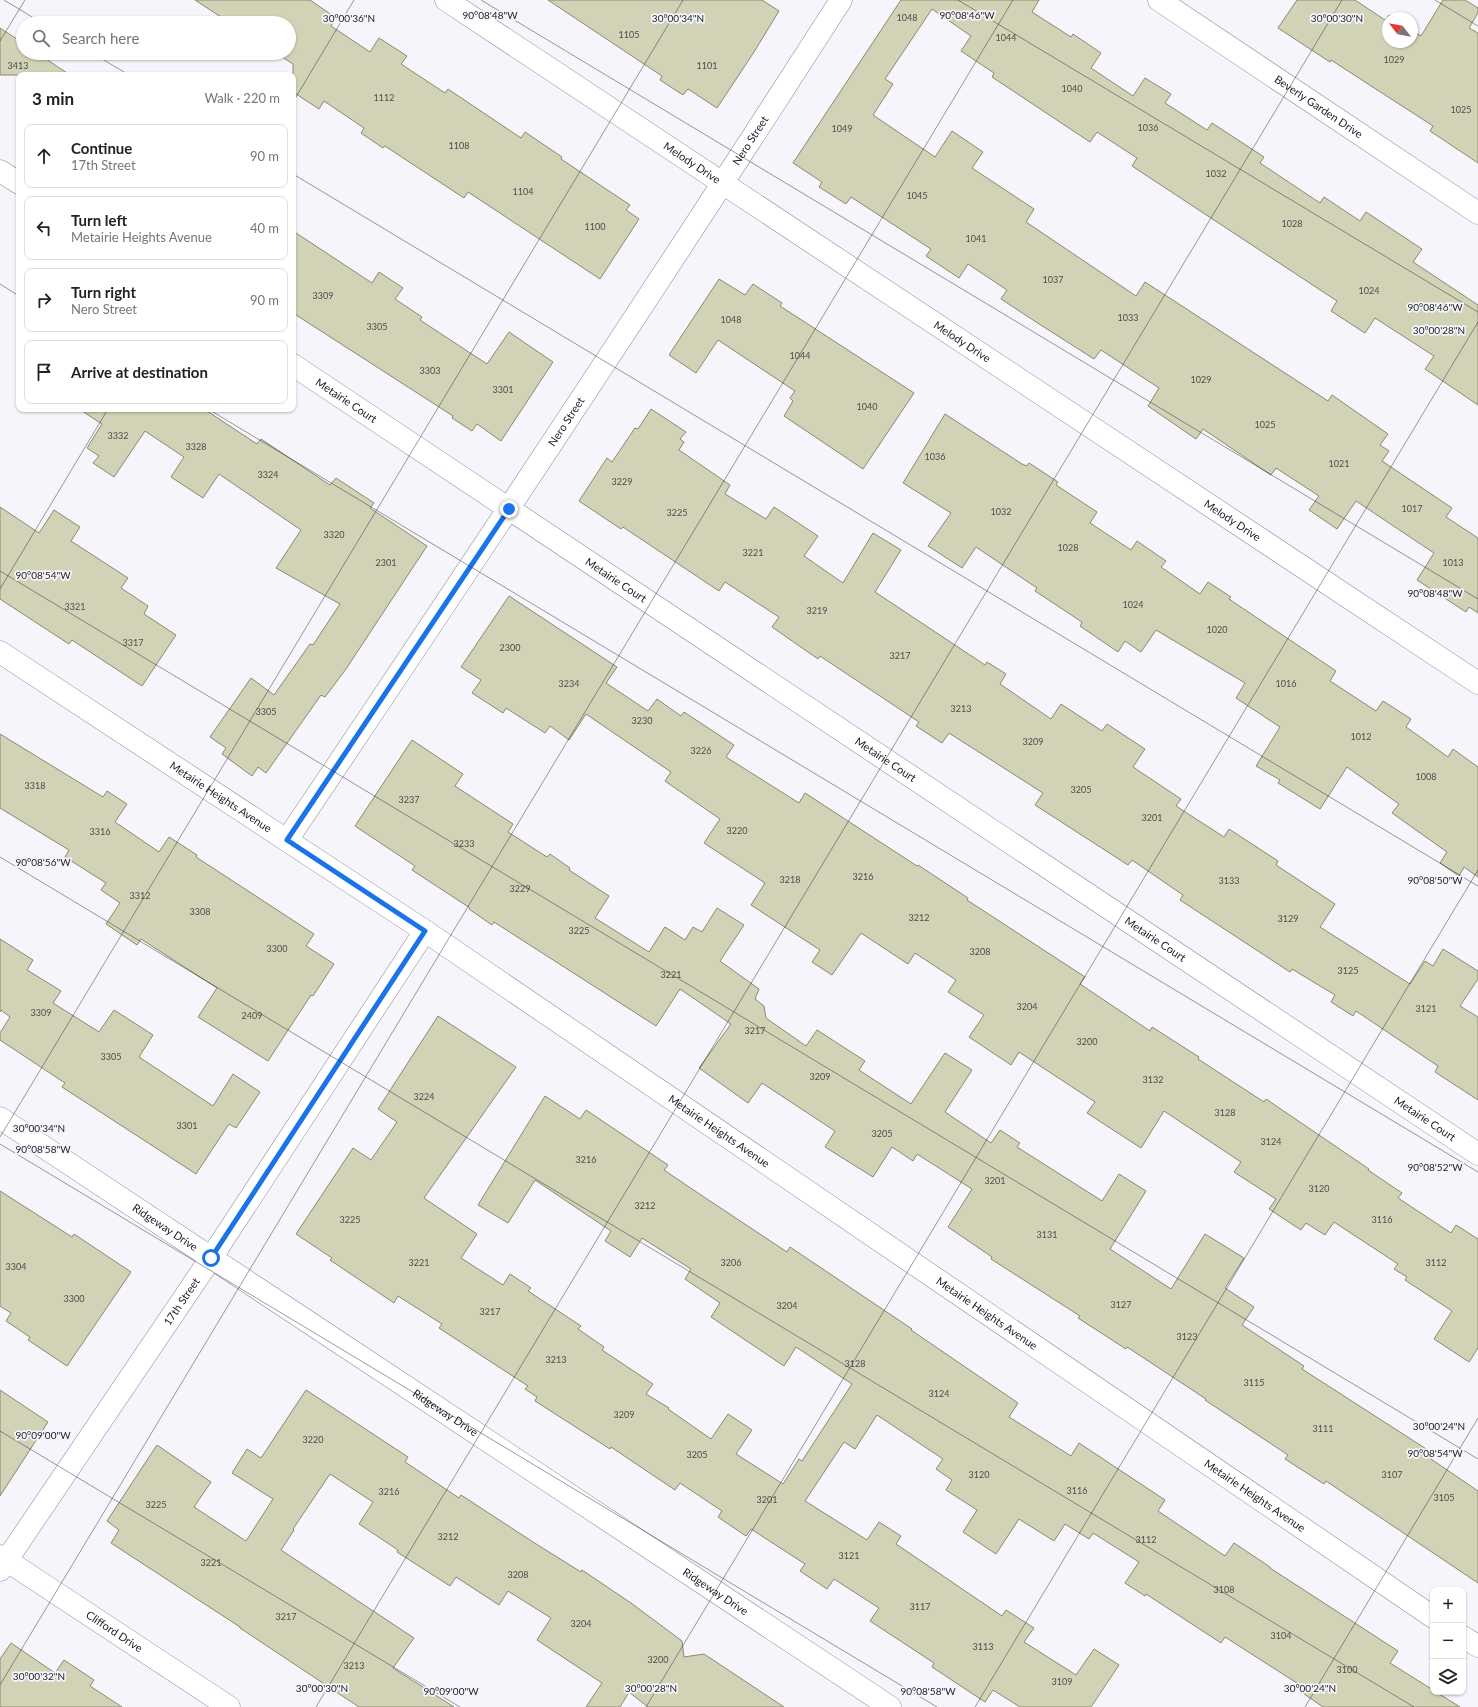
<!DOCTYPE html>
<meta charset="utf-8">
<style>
body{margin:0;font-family:Lato,sans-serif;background:#f6f6f6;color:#222}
.controls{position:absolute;right:12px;bottom:12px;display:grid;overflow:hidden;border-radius:8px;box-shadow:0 1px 3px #0004}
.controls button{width:36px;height:36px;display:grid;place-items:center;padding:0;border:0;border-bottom:1px solid #e0e0e0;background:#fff;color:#222;font:20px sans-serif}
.compass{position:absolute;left:1382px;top:12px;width:36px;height:36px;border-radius:50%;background:#fff;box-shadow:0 1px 3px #0004;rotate:301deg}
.stop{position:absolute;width:12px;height:12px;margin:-9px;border:3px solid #1a73e8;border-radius:50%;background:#fff}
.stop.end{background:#1a73e8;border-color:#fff;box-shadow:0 1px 4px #0008}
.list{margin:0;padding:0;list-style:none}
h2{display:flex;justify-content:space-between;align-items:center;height:52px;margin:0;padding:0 16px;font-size:17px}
h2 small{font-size:13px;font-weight:400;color:#767676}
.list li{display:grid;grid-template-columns:26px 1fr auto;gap:12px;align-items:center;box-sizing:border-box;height:64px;margin:0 8px 8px;padding:0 8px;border:1px solid #e0e0e0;border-radius:8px}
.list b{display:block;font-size:15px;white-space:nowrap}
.list p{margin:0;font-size:13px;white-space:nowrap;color:#767676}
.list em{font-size:13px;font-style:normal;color:#767676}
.icon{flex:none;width:22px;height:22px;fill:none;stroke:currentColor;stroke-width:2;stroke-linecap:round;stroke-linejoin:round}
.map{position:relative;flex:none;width:1478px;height:1707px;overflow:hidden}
.search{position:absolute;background:#fff;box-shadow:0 1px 3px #0004;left:16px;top:16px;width:280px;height:44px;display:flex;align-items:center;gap:10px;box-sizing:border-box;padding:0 14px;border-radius:22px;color:#767676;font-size:15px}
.panel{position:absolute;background:#fff;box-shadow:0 1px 3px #0004;left:16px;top:72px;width:280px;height:340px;border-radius:8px}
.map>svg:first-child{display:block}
</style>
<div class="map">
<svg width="1478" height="1707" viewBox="0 0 1478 1707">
<rect width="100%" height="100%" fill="#f5f5fb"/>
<g fill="#d2d2b6" stroke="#8a8a6f">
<polygon points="195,0 310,0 336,18 331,26 370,52 379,38 407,56 401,64 445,93 448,89 521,138 525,132 562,157 561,159 630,205 626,210 639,219 600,279 468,192 464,198 385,146 383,148 361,133 364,128 324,101 319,109 293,92 293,64 276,53 289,53 289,23 230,23"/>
<polygon points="548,0 762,0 779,11 754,52 717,108 688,89 683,95 660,80 662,76"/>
<polygon points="901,0 1039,0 1032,12 1071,37 1073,34 1101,53 1091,68 1133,96 1145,78 1171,94 1165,103 1207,130 1212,123 1264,157 1260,163 1320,203 1324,197 1360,221 1366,212 1422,249 1413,262 1478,305 1478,405 1425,369 1434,356 1375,318 1365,333 1331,311 1337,301 1132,166 1137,158 1097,132 1090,142 992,77 994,73 961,51 971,36 932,9 885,79 893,84 873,115 935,157 952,131 983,152 972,168 1034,209 1026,222 1136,296 1145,282 1328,401 1332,395 1388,434 1380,445 1389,451 1382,461 1452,508 1446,517 1478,538 1478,613 1469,607 1466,612 1417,580 1434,553 1356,501 1337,529 1309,510 1319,496 1276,468 1271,475 1203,429 1196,439 1148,406 1159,388 1101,350 1094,359 1033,320 1001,299 1007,290 968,264 959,278 926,256 931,249 851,197 846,204 819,187 822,182 793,163"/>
<polygon points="1297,0 1355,0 1385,20 1389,15 1394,18 1388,18 1388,42 1412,42 1412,30 1421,36 1443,0 1465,0 1478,8 1478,13 1469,28 1478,33 1478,163 1430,131 1433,126 1331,60 1330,62 1278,28"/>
<polygon points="0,28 23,43 23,53 37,53 70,75 0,75"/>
<polygon points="293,231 372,283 379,272 403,288 395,299 422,317 420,320 487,364 509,332 553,362 501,441 477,424 472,431 452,418 453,416 293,313"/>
<polygon points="719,279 745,295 753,284 782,303 780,306 914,393 863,469 784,416 793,401 790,398 795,391 718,340 696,373 669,355"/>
<polygon points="79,409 204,409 257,444 261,439 330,485 336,478 374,503 370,508 427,546 346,669 325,697 321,695 266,773 258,767 252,776 222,754 226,748 210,737 251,678 274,695 310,644 313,645 340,604 276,568 301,530 219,474 203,498 171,477 184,457 145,431 114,477 93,463 99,456 87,448 102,424"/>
<polygon points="651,409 686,432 680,439 684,442 679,450 730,485 725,494 766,519 774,507 818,536 804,556 843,583 873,533 901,550 875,592 985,665 987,662 1006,674 1000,684 1051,719 1061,704 1102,731 1107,724 1145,749 1133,767 1181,799 1176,806 1224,837 1229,829 1278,861 1276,865 1335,904 1320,927 1410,984 1425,961 1433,966 1443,949 1478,971 1478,979 1460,1006 1478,1017 1478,1100 1435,1072 1438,1066 1356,1011 1353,1016 1331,1002 1335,995 1292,969 1290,972 1180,900 1183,895 1132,860 1128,865 1035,805 1043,793 949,733 942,743 916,726 919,722 820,656 818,659 772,627 779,617 725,582 719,591 623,527 621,529 579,501 607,458 612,462 635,428 638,429"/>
<polygon points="945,414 1022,464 1027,466 1029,463 1058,482 1056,485 1097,512 1090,523 1131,550 1137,541 1166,561 1161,567 1200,594 1208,582 1231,597 1229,599 1336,671 1330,681 1376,711 1383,701 1411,719 1406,727 1448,757 1453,749 1478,767 1478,877 1464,867 1459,876 1440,863 1447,852 1392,813 1399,804 1347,767 1320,809 1278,783 1280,780 1256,766 1280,727 1236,698 1245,683 1156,630 1141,652 1125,641 1118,652 1080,626 1082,622 1035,591 1037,588 976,547 962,568 928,546 951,513 903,483"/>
<polygon points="0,507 39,533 54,510 80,527 71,541 128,578 121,588 148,606 144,614 176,635 142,686 72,640 69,644 0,599"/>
<polygon points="509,596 617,667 606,683 648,711 657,699 681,716 684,712 734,745 726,757 799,803 805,793 917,866 918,865 968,898 967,900 1085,977 1080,984 1150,1031 1152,1027 1199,1057 1198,1059 1264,1102 1266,1099 1369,1169 1368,1170 1402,1193 1398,1198 1451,1233 1456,1225 1478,1239 1478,1348 1469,1362 1434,1339 1452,1311 1405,1280 1407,1277 1394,1269 1398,1264 1334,1222 1325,1235 1306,1223 1301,1230 1269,1209 1276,1199 1234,1172 1241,1162 1164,1111 1141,1148 1087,1113 1095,1102 1019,1052 1011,1065 969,1037 984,1015 948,992 956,980 915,953 908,964 861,933 832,975 812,962 820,950 751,905 765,883 704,843 720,819 665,781 671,772 586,714 569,740 550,726 545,733 506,708 503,713 472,693 481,680 461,667"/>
<polygon points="0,734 103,797 107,791 127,804 115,822 159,852 169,837 197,855 196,857 314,934 306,946 334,964 313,996 311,995 268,1061 198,1017 217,988 141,939 137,945 106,924 120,903 101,890 106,883 65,857 69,850 0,808"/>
<polygon points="412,740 463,774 455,786 513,824 508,832 547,857 550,854 570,868 569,870 609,896 595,918 649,952 665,927 685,940 693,927 702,932 717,908 744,925 720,961 759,989 755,999 764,1006 766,1018 806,1046 817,1030 865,1061 859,1070 911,1104 945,1053 972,1070 945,1112 991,1143 1000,1130 1020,1143 1017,1147 1102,1201 1119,1174 1146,1191 1110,1249 1171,1289 1205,1234 1244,1258 1225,1288 1254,1307 1242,1325 1304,1366 1302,1369 1434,1454 1431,1459 1478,1491 1478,1583 1326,1481 1324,1484 1285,1459 1288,1455 1205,1400 1206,1399 1127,1347 1126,1349 1078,1318 1080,1316 991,1259 992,1257 948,1227 972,1189 917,1154 913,1161 892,1147 873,1177 825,1147 835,1131 762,1083 748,1103 699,1068 731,1024 680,989 656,1026 494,922 492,925 469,909 470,908 412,870 415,866 355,826"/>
<polygon points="0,939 33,960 27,970 61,991 53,1003 99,1032 114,1010 153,1035 139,1057 213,1106 233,1074 260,1092 236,1128 229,1124 196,1174 62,1087 65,1083 0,1040 0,1033 10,1017 1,1010 0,1012"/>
<polygon points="438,1016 516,1067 424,1198 477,1234 461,1258 503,1285 510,1274 531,1288 528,1291 581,1326 578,1329 604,1347 602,1350 653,1384 646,1394 669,1408 668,1409 711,1439 728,1414 752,1430 736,1454 783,1484 799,1459 802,1461 852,1384 796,1347 784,1366 711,1317 720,1303 685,1279 691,1269 642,1238 630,1257 605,1241 611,1231 535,1180 508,1223 478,1205 545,1096 580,1119 586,1110 668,1165 664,1170 692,1189 787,1252 790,1247 912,1329 911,1330 1018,1403 1009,1417 1071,1456 1079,1443 1165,1500 1158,1511 1225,1556 1234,1543 1270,1567 1270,1568 1398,1651 1390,1663 1433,1690 1433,1692 1436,1692 1460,1707 1323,1707 1297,1689 1300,1685 1225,1637 1221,1643 1146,1594 1145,1596 1125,1583 1139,1562 1093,1533 1089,1539 1065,1524 1054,1541 1019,1519 996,1554 963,1532 977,1510 946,1490 952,1480 936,1469 943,1459 877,1415 855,1449 844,1442 805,1501 867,1540 879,1522 901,1536 896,1544 1002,1616 1006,1610 1034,1628 1024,1642 1076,1675 1094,1649 1119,1665 1091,1707 1020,1707 993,1690 985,1702 932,1667 934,1663 870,1621 879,1608 834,1579 827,1589 800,1571 805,1564 751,1529 746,1536 718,1517 722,1511 680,1483 675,1490 611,1447 610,1449 535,1401 537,1397 525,1389 528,1386 439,1328 442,1324 398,1296 394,1303 330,1260 332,1258 296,1234 353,1148 371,1160 397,1122 378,1109"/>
<polygon points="0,1191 72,1237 74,1234 131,1272 67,1366 28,1340 30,1337 6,1321 11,1313 0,1306"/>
<polygon points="0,1390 48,1422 0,1496"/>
<polygon points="306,1390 408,1457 405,1462 459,1498 461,1495 533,1542 581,1572 582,1570 631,1603 682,1641 684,1657 704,1654 784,1707 648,1707 629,1692 620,1707 586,1707 602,1683 537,1640 551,1618 508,1591 499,1605 456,1577 450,1586 397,1552 398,1550 359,1524 373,1502 330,1474 293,1529 294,1530 281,1550 414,1638 393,1668 454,1707 359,1707 240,1628 240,1627 111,1543 119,1530 107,1521 157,1445 211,1482 194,1507 246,1541 273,1499 232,1473 247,1449 261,1458"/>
<polygon points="11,1643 55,1673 64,1660 94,1680 90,1686 122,1707 0,1707 0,1659"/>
</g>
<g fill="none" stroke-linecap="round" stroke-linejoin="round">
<g stroke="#8887a1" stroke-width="23">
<g id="street">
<path id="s1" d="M 446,0 L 1478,683"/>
<path id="s2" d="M 1159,0 L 1478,213"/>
<polyline points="0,171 19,183"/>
<path id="s3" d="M 293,365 L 1478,1154"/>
<path id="s4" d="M 0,652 L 425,931 L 1433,1617"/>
<path id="s5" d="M 287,840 C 474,562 660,282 841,0"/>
<path id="s6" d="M 0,1118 L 890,1707"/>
<path id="s7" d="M 0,1556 L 229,1707"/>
<path id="s8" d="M 0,1570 L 211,1258 L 425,931"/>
<polyline points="1463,1637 1478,1646"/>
</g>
</g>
<use href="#street" stroke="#fff" stroke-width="22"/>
</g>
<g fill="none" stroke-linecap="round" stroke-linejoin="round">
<polyline stroke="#1a73e8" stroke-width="5" points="211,1258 425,931 287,840 509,509"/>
</g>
<path fill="none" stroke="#21212b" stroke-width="1" stroke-opacity="0.45" d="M 4,0 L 42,23M 481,0 L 1478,599M 958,0 L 1478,312M 1435,0 L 1478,26M 0,41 L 25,0M 92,53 L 129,75M 293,102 L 354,0M 293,174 L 1478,886M 0,284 L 19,296M 208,409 L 1478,1172M 0,571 L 1478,1459M 0,589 L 108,409M 0,857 L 1414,1707M 0,1137 L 683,0M 0,1144 L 937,1707M 0,1431 L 460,1707M 0,1685 L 1013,0M 316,1707 L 1342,0M 646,1707 L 1478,322M 975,1707 L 1478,870M 1305,1707 L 1478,1418"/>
<g text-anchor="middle" stroke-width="3.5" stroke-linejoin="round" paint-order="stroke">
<g font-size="9" fill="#4d4d4e">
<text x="907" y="21">1048</text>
<text x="629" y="38">1105</text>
<text x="1006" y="41">1044</text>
<text x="1394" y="63">1029</text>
<text x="18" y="69">3413</text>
<text x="707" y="69">1101</text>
<text x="1072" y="92">1040</text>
<text x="384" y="101">1112</text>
<text x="1461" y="113">1025</text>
<text x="1148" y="131">1036</text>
<text x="842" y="132">1049</text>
<text x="459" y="149">1108</text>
<text x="1216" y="177">1032</text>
<text x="523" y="195">1104</text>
<text x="917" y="199">1045</text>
<text x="1292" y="227">1028</text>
<text x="595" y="230">1100</text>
<text x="976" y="242">1041</text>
<text x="1053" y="283">1037</text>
<text x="1369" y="294">1024</text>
<text x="323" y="299">3309</text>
<text x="1128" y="321">1033</text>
<text x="731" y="323">1048</text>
<text x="377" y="330">3305</text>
<text x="800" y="359">1044</text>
<text x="430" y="374">3303</text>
<text x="1201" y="383">1029</text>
<text x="503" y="393">3301</text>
<text x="867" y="410">1040</text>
<text x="1265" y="428">1025</text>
<text x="118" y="439">3332</text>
<text x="196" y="450">3328</text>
<text x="935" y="460">1036</text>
<text x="1339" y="467">1021</text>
<text x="268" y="478">3324</text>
<text x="622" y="485">3229</text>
<text x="1412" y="512">1017</text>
<text x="1001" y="515">1032</text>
<text x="677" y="516">3225</text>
<text x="334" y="538">3320</text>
<text x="1068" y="551">1028</text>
<text x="753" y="556">3221</text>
<text x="386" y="566">2301</text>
<text x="1453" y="566">1013</text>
<text x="1133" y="608">1024</text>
<text x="75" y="610">3321</text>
<text x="817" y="614">3219</text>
<text x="1217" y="633">1020</text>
<text x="133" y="646">3317</text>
<text x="510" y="651">2300</text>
<text x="900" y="659">3217</text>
<text x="569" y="687">3234</text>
<text x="1286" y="687">1016</text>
<text x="961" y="712">3213</text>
<text x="266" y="715">3305</text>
<text x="642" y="724">3230</text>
<text x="1361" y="740">1012</text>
<text x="1033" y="745">3209</text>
<text x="701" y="754">3226</text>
<text x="1426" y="780">1008</text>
<text x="35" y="789">3318</text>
<text x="1081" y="793">3205</text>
<text x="409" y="803">3237</text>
<text x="1152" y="821">3201</text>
<text x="737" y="834">3220</text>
<text x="100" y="835">3316</text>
<text x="464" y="847">3233</text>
<text x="863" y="880">3216</text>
<text x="790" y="883">3218</text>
<text x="1229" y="884">3133</text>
<text x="520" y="892">3229</text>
<text x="140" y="899">3312</text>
<text x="200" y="915">3308</text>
<text x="919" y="921">3212</text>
<text x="1288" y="922">3129</text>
<text x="579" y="934">3225</text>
<text x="277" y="952">3300</text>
<text x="980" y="955">3208</text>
<text x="1348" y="974">3125</text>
<text x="671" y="978">3221</text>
<text x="1027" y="1010">3204</text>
<text x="1426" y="1012">3121</text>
<text x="41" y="1016">3309</text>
<text x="252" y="1019">2409</text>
<text x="755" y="1034">3217</text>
<text x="1087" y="1045">3200</text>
<text x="111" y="1060">3305</text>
<text x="820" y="1080">3209</text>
<text x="1153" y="1083">3132</text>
<text x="424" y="1100">3224</text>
<text x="1225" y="1116">3128</text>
<text x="187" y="1129">3301</text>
<text x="882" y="1137">3205</text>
<text x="1271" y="1145">3124</text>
<text x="586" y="1163">3216</text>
<text x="995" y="1184">3201</text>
<text x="1319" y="1192">3120</text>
<text x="645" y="1209">3212</text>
<text x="350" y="1223">3225</text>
<text x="1382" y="1223">3116</text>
<text x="1047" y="1238">3131</text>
<text x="419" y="1266">3221</text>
<text x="731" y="1266">3206</text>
<text x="1436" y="1266">3112</text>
<text x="16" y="1270">3304</text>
<text x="74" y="1302">3300</text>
<text x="1121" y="1308">3127</text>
<text x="787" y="1309">3204</text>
<text x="490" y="1315">3217</text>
<text x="1187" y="1340">3123</text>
<text x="556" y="1363">3213</text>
<text x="855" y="1367">3128</text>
<text x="1254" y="1386">3115</text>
<text x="939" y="1397">3124</text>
<text x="624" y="1418">3209</text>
<text x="1323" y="1432">3111</text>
<text x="313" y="1443">3220</text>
<text x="697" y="1458">3205</text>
<text x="979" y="1478">3120</text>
<text x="1392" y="1478">3107</text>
<text x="1077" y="1494">3116</text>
<text x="389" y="1495">3216</text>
<text x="1444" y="1501">3105</text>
<text x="767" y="1503">3201</text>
<text x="156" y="1508">3225</text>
<text x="448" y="1540">3212</text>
<text x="1146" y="1543">3112</text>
<text x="849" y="1559">3121</text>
<text x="211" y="1566">3221</text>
<text x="518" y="1578">3208</text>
<text x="1224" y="1593">3108</text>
<text x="920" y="1610">3117</text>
<text x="286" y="1620">3217</text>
<text x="581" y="1627">3204</text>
<text x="1281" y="1639">3104</text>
<text x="983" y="1650">3113</text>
<text x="658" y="1663">3200</text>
<text x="354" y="1669">3213</text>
<text x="1347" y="1673">3100</text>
<text x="1062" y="1685">3109</text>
</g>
<g font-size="11" fill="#21212b" stroke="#f5f5fb">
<text dy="4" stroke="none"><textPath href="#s2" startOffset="192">Beverly Garden Drive</textPath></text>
<text dy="4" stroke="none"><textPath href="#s5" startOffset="839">Nero Street</textPath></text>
<text dy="4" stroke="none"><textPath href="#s1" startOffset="295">Melody Drive</textPath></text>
<text dy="4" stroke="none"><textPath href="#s1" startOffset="619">Melody Drive</textPath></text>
<text dy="4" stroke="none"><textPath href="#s3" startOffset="64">Metairie Court</textPath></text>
<text dy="4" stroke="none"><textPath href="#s5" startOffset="503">Nero Street</textPath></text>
<text dy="4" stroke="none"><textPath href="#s1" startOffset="943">Melody Drive</textPath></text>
<text dy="4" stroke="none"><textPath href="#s3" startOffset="388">Metairie Court</textPath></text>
<text dy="4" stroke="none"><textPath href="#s3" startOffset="712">Metairie Court</textPath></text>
<text dy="4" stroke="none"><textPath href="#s4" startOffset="264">Metairie Heights Avenue</textPath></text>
<text dy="4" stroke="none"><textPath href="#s3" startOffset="1036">Metairie Court</textPath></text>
<text dy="4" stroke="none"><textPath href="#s3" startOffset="1360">Metairie Court</textPath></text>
<text dy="4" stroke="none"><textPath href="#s4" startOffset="864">Metairie Heights Avenue</textPath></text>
<text dy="4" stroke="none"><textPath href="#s6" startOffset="198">Ridgeway Drive</textPath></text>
<text dy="4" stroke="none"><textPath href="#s8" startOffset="324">17th Street</textPath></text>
<text dy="4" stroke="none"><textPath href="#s4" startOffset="1188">Metairie Heights Avenue</textPath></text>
<text dy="4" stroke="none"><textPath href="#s6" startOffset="534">Ridgeway Drive</textPath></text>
<text dy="4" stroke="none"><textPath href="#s4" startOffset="1512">Metairie Heights Avenue</textPath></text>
<text dy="4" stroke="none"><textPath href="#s6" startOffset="858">Ridgeway Drive</textPath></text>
<text dy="4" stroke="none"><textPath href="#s7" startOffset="137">Clifford Drive</textPath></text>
</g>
</g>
<g font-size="10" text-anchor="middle" fill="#21212b" stroke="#f5f5fb" stroke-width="3.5" stroke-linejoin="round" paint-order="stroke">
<text x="490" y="19">90°08'48"W</text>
<text x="967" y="19">90°08'46"W</text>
<text x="349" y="22">30°00'36"N</text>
<text x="678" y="22">30°00'34"N</text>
<text x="1337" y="22">30°00'30"N</text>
<text x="1435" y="311">90°08'46"W</text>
<text x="1439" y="334">30°00'28"N</text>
<text x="43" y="579">90°08'54"W</text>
<text x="1435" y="597">90°08'48"W</text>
<text x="43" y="866">90°08'56"W</text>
<text x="1435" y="884">90°08'50"W</text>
<text x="39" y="1132">30°00'34"N</text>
<text x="43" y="1153">90°08'58"W</text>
<text x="1435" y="1171">90°08'52"W</text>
<text x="1439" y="1430">30°00'24"N</text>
<text x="43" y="1439">90°09'00"W</text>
<text x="1435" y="1457">90°08'54"W</text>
<text x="39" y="1680">30°00'32"N</text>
<text x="322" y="1692">30°00'30"N</text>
<text x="651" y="1692">30°00'28"N</text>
<text x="1310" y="1692">30°00'24"N</text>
<text x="451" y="1695">90°09'00"W</text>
<text x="928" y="1695">90°08'58"W</text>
</g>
</svg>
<div class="controls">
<button>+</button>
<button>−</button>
<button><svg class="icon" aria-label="layers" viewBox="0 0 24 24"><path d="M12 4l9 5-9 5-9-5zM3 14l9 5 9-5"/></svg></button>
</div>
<svg class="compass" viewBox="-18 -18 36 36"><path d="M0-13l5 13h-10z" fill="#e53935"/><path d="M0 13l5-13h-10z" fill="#767676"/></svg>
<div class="stop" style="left:211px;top:1258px"></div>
<div class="stop end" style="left:509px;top:509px"></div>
<div class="search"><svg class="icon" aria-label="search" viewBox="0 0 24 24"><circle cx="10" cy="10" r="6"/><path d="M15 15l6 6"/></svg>Search here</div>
<section class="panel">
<h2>3 min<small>Walk · 220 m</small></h2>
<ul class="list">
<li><svg class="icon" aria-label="ahead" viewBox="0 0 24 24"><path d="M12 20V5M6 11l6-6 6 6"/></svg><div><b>Continue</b><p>17th Street</p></div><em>90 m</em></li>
<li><svg class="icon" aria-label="left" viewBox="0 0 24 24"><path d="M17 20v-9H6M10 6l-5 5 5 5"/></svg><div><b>Turn left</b><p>Metairie Heights Avenue</p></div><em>40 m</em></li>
<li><svg class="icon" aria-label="right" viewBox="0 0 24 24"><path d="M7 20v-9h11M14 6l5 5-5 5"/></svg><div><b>Turn right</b><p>Nero Street</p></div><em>90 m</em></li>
<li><svg class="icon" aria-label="arrive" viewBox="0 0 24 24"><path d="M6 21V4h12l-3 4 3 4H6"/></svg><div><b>Arrive at destination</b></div></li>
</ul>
</section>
</div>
